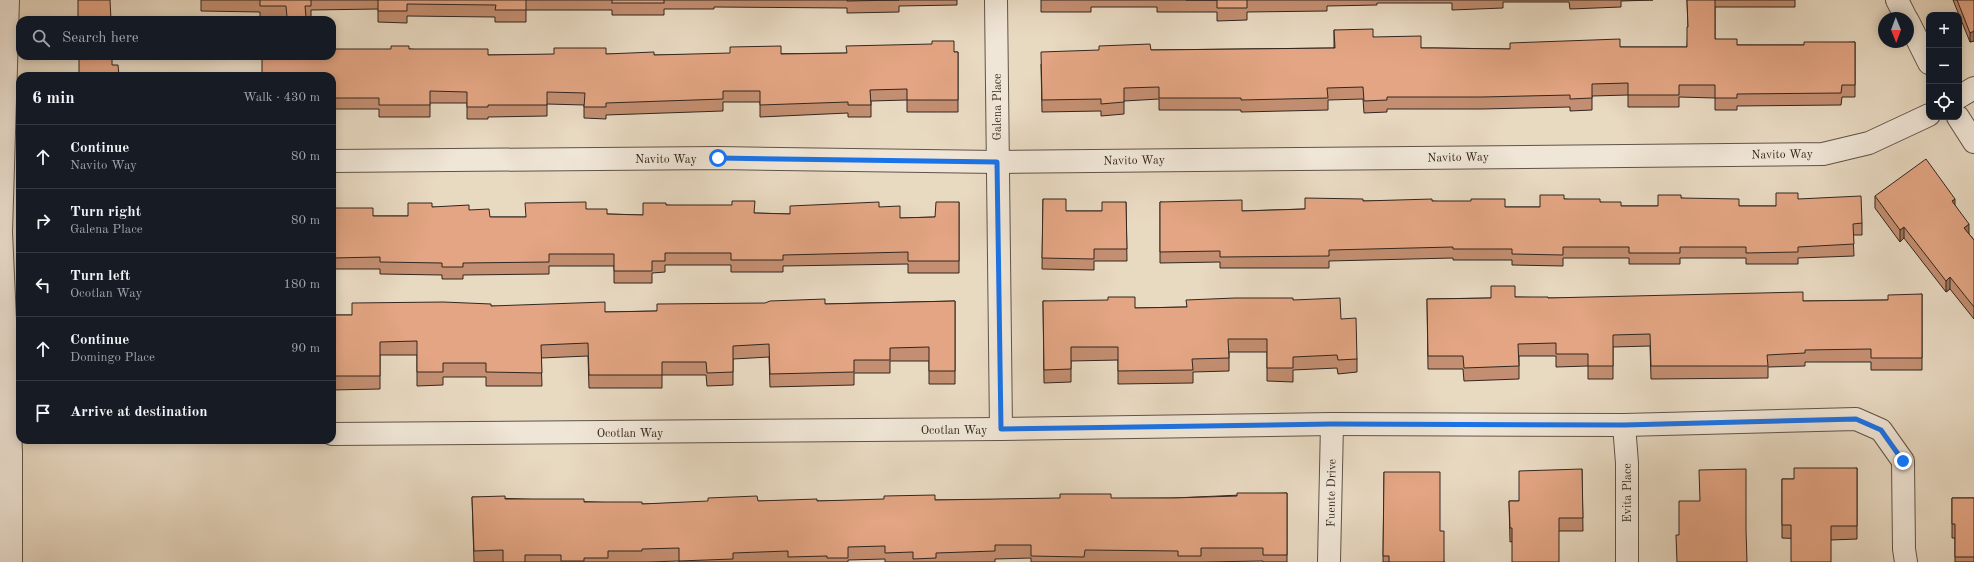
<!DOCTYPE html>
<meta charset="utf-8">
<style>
body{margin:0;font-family:"Old Standard TT",serif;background:#242831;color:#f1f3f6}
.controls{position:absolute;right:12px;top:12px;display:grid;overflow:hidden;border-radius:8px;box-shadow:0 2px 10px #0003}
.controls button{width:36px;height:36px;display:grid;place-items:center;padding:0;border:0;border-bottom:1px solid #363941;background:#171b24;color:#f1f3f6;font:20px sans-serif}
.compass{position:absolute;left:1878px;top:12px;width:36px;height:36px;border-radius:50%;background:#171b24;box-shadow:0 2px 10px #0003;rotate:179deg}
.stop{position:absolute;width:12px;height:12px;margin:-9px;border:3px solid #1a73e8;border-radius:50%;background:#fff}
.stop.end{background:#1a73e8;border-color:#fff;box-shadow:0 1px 4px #0008}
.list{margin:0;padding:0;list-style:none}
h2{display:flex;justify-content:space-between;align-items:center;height:52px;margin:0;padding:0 16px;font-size:17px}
h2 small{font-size:13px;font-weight:400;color:#9ea1a6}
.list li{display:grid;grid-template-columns:26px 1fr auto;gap:12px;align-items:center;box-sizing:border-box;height:64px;padding:0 16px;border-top:1px solid #363941}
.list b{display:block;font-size:15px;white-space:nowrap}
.list p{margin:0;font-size:13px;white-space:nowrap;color:#9ea1a6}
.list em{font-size:13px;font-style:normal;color:#9ea1a6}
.icon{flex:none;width:22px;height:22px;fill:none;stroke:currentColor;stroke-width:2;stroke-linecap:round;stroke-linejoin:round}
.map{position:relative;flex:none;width:1974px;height:562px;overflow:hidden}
.search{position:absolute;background:#171b24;box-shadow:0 2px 10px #0003;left:16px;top:16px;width:320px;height:44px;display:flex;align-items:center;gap:10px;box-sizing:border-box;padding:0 14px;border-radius:12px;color:#9ea1a6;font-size:15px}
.panel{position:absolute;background:#171b24;box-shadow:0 2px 10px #0003;left:16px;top:72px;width:320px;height:372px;border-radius:12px}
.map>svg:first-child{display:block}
</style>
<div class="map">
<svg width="1974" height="562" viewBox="0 0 1974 562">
<rect width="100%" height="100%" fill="#e8d9c1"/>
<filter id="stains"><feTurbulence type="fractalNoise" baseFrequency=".005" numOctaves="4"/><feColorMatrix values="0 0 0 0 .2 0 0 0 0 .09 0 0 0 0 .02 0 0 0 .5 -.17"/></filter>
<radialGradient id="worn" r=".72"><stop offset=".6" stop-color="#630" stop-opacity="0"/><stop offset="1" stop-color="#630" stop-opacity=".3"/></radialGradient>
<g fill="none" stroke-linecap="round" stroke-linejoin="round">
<g stroke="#605348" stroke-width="24">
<g id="minor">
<polyline points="8,0 1,232 11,452 11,562"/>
<polyline points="996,0 1001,429"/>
<polyline points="1897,0 1906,18"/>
<polyline points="1908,21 1929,63"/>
<polyline points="1959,97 1974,88"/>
<polyline points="1958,117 1974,142"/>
<polyline points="332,161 718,158 997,162 1823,154 1869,143 1929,115"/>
<polyline points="1624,425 1627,463 1627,562"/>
<polyline points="332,434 1001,429 1332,424 1624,425 1856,419 1881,430 1903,461 1904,549 1906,562"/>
<polyline points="1329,562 1332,424"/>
</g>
</g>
<use href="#minor" stroke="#f0e6d7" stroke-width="22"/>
</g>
<g fill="#c38e71" stroke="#33261f">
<polygon points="201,0 957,0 957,5 899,6 899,12 847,13 847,8 714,7 714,9 664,9 664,15 612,15 612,10 526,10 526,22 495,22 495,17 407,16 407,23 378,22 378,9 311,10 311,18 306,18 306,20 286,20 286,18 260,18 260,12 201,11"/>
<polygon points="1041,0 1653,0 1621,1 1621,7 1570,9 1569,2 1503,2 1503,8 1452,10 1452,3 1377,3 1377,5 1327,6 1327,11 1247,12 1247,20 1217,21 1217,12 1157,12 1157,7 1091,7 1091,12 1041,12"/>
<polygon points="1687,0 1795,0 1795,7 1715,7 1715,39 1737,45 1804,45 1855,42 1855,97 1842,97 1841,105 1737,106 1737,110 1715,110 1715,98 1679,97 1679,107 1628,107 1628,95 1592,96 1592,110 1570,111 1570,107 1482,109 1387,109 1387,112 1364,113 1363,99 1328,100 1328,110 1241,112 1241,110 1159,110 1159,99 1124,101 1124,114 1101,116 1101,111 1042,112 1041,64 1151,50 1334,48 1334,30 1373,37 1421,48 1435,48 1510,49 1620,47 1687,47 1688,27"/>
<polygon points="1953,0 1974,0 1974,41 1970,42"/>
<polygon points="409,49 488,55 606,54 654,55 958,52 958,112 907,112 907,100 871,101 871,117 848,117 848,113 760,117 760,102 723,102 723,111 606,115 606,119 584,118 584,105 547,104 547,116 488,117 488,119 467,119 467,103 430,103 430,117 379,117 379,109 332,109 332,76 320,56"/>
<polygon points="1875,196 1955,205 1969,234 1974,240 1974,319 1950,289 1946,292 1904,238 1900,242 1875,208"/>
<polygon points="1681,198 1739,206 1776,206 1798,199 1862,223 1862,235 1853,235 1854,256 1798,258 1798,264 1746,264 1746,258 1680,258 1680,264 1629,264 1629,258 1563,258 1563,266 1512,265 1512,260 1453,260 1453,258 1329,261 1329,268 1220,268 1220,262 1160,263 1160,202 1242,211 1305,209 1363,201 1432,201 1505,207 1540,207 1564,199 1600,202 1621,206 1658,206"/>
<polygon points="1043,199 1066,211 1102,211 1126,202 1127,261 1094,261 1094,270 1042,269"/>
<polygon points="959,202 959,273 908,273 908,264 783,266 783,272 731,272 731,265 665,265 665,272 652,273 652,283 614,283 614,266 549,266 549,274 463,275 463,279 442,279 442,275 380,274 380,269 332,269 332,208 373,216 408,216 432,207 469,210 490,217 525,217 586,209 607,214 643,215 666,205 755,213 790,214 879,207 900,218 935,217"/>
<polygon points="1922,294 1922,370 1871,370 1871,362 1805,362 1805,366 1768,367 1768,378 1651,379 1650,346 1613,347 1613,379 1588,379 1588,366 1556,367 1556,356 1519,356 1519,379 1464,381 1463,369 1428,369 1427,299 1491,298 1515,297 1548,298 1803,301 1888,300"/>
<polygon points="1293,300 1341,319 1357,359 1357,372 1338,374 1337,368 1293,370 1293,382 1267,381 1267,352 1229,352 1229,371 1193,372 1193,383 1118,384 1118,360 1071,361 1071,382 1044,383 1043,301 1135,308 1186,307"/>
<polygon points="955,301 955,384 929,384 929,361 890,361 890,373 854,373 854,385 770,387 769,357 733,359 733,385 707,386 706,375 662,375 662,388 589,388 588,356 541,358 542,386 486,386 486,377 443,377 443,385 417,386 417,355 380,355 380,389 332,390 332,315 352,315 491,306 605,312 657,311 825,304"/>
<polygon points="1857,468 1857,539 1831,540 1782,538 1782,479 1794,479"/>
<polygon points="1582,469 1583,531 1559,531 1510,542 1509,501 1519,501"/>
<polygon points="1384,472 1440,531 1444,562 1383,562"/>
<polygon points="1287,493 1287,562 1263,562 1263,561 1201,562 1031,562 1031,558 995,559 995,562 885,562 885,559 848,560 848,562 679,562 679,561 648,562 474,562 472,497 642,504 758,501 817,501 935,500 1173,498"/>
<polygon points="1952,498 1974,498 1974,562 1955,562 1955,538 1952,538"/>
</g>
<g fill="#9f745c" stroke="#33261f">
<polygon points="1974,31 1974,41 1970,42 1970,33"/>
<polygon points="1955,199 1955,210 1952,201"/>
<polygon points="1969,224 1969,235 1964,228"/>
<polygon points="1904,227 1904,238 1900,242 1900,230"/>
<polygon points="1950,277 1950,289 1946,292 1946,281"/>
</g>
<g fill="#e3a583" stroke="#33261f">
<polygon points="78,0 110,0 111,20 78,20"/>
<polygon points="260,0 311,0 311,6 305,6 306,17 287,17 286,6 260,6"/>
<polygon points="378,0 526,0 526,10 495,10 496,5 407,4 407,11 378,11"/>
<rect x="612" y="0" width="52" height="3"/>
<polygon points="847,0 899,0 847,1"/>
<polygon points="1186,0 1247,0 1247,8 1217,8 1217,0"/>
<polygon points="1687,0 1715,0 1715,39 1737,39 1737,45 1804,45 1804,42 1855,42 1855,85 1842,85 1841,93 1737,94 1737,98 1715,98 1715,85 1679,85 1679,95 1628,95 1628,83 1592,84 1592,98 1570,99 1570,95 1482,97 1387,97 1387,100 1364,101 1363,87 1327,88 1328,98 1241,100 1241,98 1159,98 1159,87 1124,88 1124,102 1101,104 1101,99 1042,100 1041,52 1099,50 1099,46 1150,44 1151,50 1335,48 1334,30 1373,29 1373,37 1421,36 1421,48 1435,48 1510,49 1510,43 1620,39 1620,47 1687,47 1687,27 1688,27"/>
<polygon points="1957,0 1974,0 1974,31 1970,33"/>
<polygon points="932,41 954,41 954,52 958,52 958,100 907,100 907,89 870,90 871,105 848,105 848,102 760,105 760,91 723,91 723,99 606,103 606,107 584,107 585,93 547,92 547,105 488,105 488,107 467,107 467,92 430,91 430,105 379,105 379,98 332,98 332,76 262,76 262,57 332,56 332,49 391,49 391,46 409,46 409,49 488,49 488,55 554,54 554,48 606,48 606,54 654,52 654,55 730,53 730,47 781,46 781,54 847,53 846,46 932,44"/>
<polygon points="79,56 112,56 112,65 118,65 119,76 79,76"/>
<polygon points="1926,159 1955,199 1952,201 1969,224 1964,228 1974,240 1974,307 1950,277 1946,281 1904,227 1900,230 1875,196"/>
<polygon points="1776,193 1798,193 1798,199 1861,196 1862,223 1853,224 1854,244 1798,247 1798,252 1746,253 1746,247 1680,247 1680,253 1629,253 1629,247 1563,247 1563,255 1512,254 1512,249 1453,249 1453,247 1329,250 1329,256 1220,257 1220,251 1160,252 1160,202 1242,200 1242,211 1305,209 1305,198 1363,199 1363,201 1432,199 1432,201 1471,201 1471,199 1505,199 1505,207 1540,207 1540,195 1564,195 1564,199 1600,199 1600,202 1621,202 1621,206 1658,206 1658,195 1681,195 1681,198 1739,199 1739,206 1776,206"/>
<polygon points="1043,199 1066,199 1066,211 1102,211 1102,202 1126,202 1127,249 1094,249 1094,259 1042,258"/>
<polygon points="732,201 755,201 754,213 790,214 790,206 879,202 879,207 900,206 900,218 935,217 936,202 959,202 959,261 908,261 908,252 783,255 783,260 731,260 731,253 665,253 665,261 652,261 652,271 614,271 614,254 549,254 549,262 463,263 463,267 442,267 442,263 380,262 380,257 332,258 332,208 373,208 373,216 408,216 408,203 432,203 432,207 469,205 469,210 489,209 490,217 526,217 525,203 586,202 586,209 607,209 607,214 643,215 643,203 666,203 666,205 732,205"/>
<polygon points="1491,286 1515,286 1515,297 1548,297 1548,298 1803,292 1803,301 1888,300 1888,295 1922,294 1922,358 1871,358 1871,349 1805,350 1805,353 1767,355 1768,366 1651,366 1650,334 1613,335 1613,366 1588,366 1588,354 1556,354 1556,343 1518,344 1519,366 1464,368 1463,356 1428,356 1427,299 1491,298"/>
<polygon points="1108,297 1135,297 1135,308 1187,307 1186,300 1235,298 1293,298 1293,300 1340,298 1341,319 1356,318 1357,359 1338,360 1337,355 1293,357 1293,368 1267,368 1267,339 1228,339 1229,358 1192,359 1193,370 1118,371 1118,347 1071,347 1071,369 1044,370 1043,301 1108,300"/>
<polygon points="825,299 825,304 955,301 955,371 929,371 929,347 890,348 890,360 854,360 854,372 770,374 769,344 733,346 733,372 707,373 706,362 662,362 662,375 589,375 588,343 541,345 542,373 486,372 486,363 443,363 443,372 417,372 417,341 380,342 380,376 332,376 332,315 352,315 352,303 443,302 491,304 491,306 605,302 605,312 657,311 657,304 765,303 770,301"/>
<polygon points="1794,468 1857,468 1857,526 1831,526 1831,562 1791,562 1791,525 1782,525 1782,479 1794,479"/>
<polygon points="1582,469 1583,518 1559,518 1559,562 1512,562 1512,528 1510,528 1509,501 1519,501 1519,471"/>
<polygon points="1746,469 1746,530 1747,562 1677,562 1676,535 1679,535 1679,501 1700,501 1699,470"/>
<polygon points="1384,472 1440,472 1440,531 1444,531 1444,562 1389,562 1389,556 1383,556"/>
<polygon points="1237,493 1287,493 1287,555 1263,555 1263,548 1201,548 1201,556 1178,556 1178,551 1085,550 1084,557 1031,556 1031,545 995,545 995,551 936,553 936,558 913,559 913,552 885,553 885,546 848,547 848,558 827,558 827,556 788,557 788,551 733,553 733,559 679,561 679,548 642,549 642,551 608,551 608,558 584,558 584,561 561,561 561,555 525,555 525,562 503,562 503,550 474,551 472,497 505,496 505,499 584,499 584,502 642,502 642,504 708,501 708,498 757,496 758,501 817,499 817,501 884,499 884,496 935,495 935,500 1060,498 1060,494 1111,494 1111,498 1173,498 1237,496"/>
<polygon points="1952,498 1974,498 1974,557 1955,557 1955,524 1952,524"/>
</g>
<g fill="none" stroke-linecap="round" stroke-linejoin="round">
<polyline stroke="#1a73e8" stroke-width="5" points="718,158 997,162 1001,429 1332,424 1624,425 1856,419 1881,430 1903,461"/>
</g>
<g text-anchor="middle" stroke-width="4" stroke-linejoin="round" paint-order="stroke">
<g font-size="12" fill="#33261f" stroke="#f0e6d7">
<text transform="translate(997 107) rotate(-90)" y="4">Galena Place</text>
<text transform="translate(1782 154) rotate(-1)" y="4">Navito Way</text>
<text transform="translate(1458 157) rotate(-1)" y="4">Navito Way</text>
<text x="666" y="163">Navito Way</text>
<text transform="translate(1134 160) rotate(-1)" y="4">Navito Way</text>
<text x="954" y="434">Ocotlan Way</text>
<text x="630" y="437">Ocotlan Way</text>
<text transform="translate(1331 493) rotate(-89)" y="4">Fuente Drive</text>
<text transform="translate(1627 493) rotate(-90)" y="4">Evita Place</text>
</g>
</g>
<rect width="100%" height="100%" filter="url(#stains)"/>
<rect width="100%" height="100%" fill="url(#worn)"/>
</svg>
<div class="controls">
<button>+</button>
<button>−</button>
<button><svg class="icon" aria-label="locate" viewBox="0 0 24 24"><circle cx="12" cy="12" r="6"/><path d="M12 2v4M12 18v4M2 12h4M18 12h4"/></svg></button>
</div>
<svg class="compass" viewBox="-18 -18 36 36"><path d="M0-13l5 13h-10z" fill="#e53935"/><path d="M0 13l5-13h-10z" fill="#9ea1a6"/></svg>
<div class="stop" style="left:718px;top:158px"></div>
<div class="stop end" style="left:1903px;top:461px"></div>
<div class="search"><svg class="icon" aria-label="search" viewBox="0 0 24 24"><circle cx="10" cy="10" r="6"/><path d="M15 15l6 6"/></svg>Search here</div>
<section class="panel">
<h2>6 min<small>Walk · 430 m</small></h2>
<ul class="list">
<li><svg class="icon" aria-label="ahead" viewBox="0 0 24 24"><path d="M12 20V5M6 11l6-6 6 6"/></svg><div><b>Continue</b><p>Navito Way</p></div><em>80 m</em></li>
<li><svg class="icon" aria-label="right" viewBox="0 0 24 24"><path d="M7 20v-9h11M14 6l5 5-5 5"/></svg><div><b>Turn right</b><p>Galena Place</p></div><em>80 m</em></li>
<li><svg class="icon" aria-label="left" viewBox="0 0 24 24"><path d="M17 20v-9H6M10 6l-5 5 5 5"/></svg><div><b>Turn left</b><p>Ocotlan Way</p></div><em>180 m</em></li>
<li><svg class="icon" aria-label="ahead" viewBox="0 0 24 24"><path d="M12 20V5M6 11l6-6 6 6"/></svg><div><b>Continue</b><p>Domingo Place</p></div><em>90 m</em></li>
<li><svg class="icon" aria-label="arrive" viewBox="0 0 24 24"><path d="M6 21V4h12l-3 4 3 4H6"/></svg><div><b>Arrive at destination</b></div></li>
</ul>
</section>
</div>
